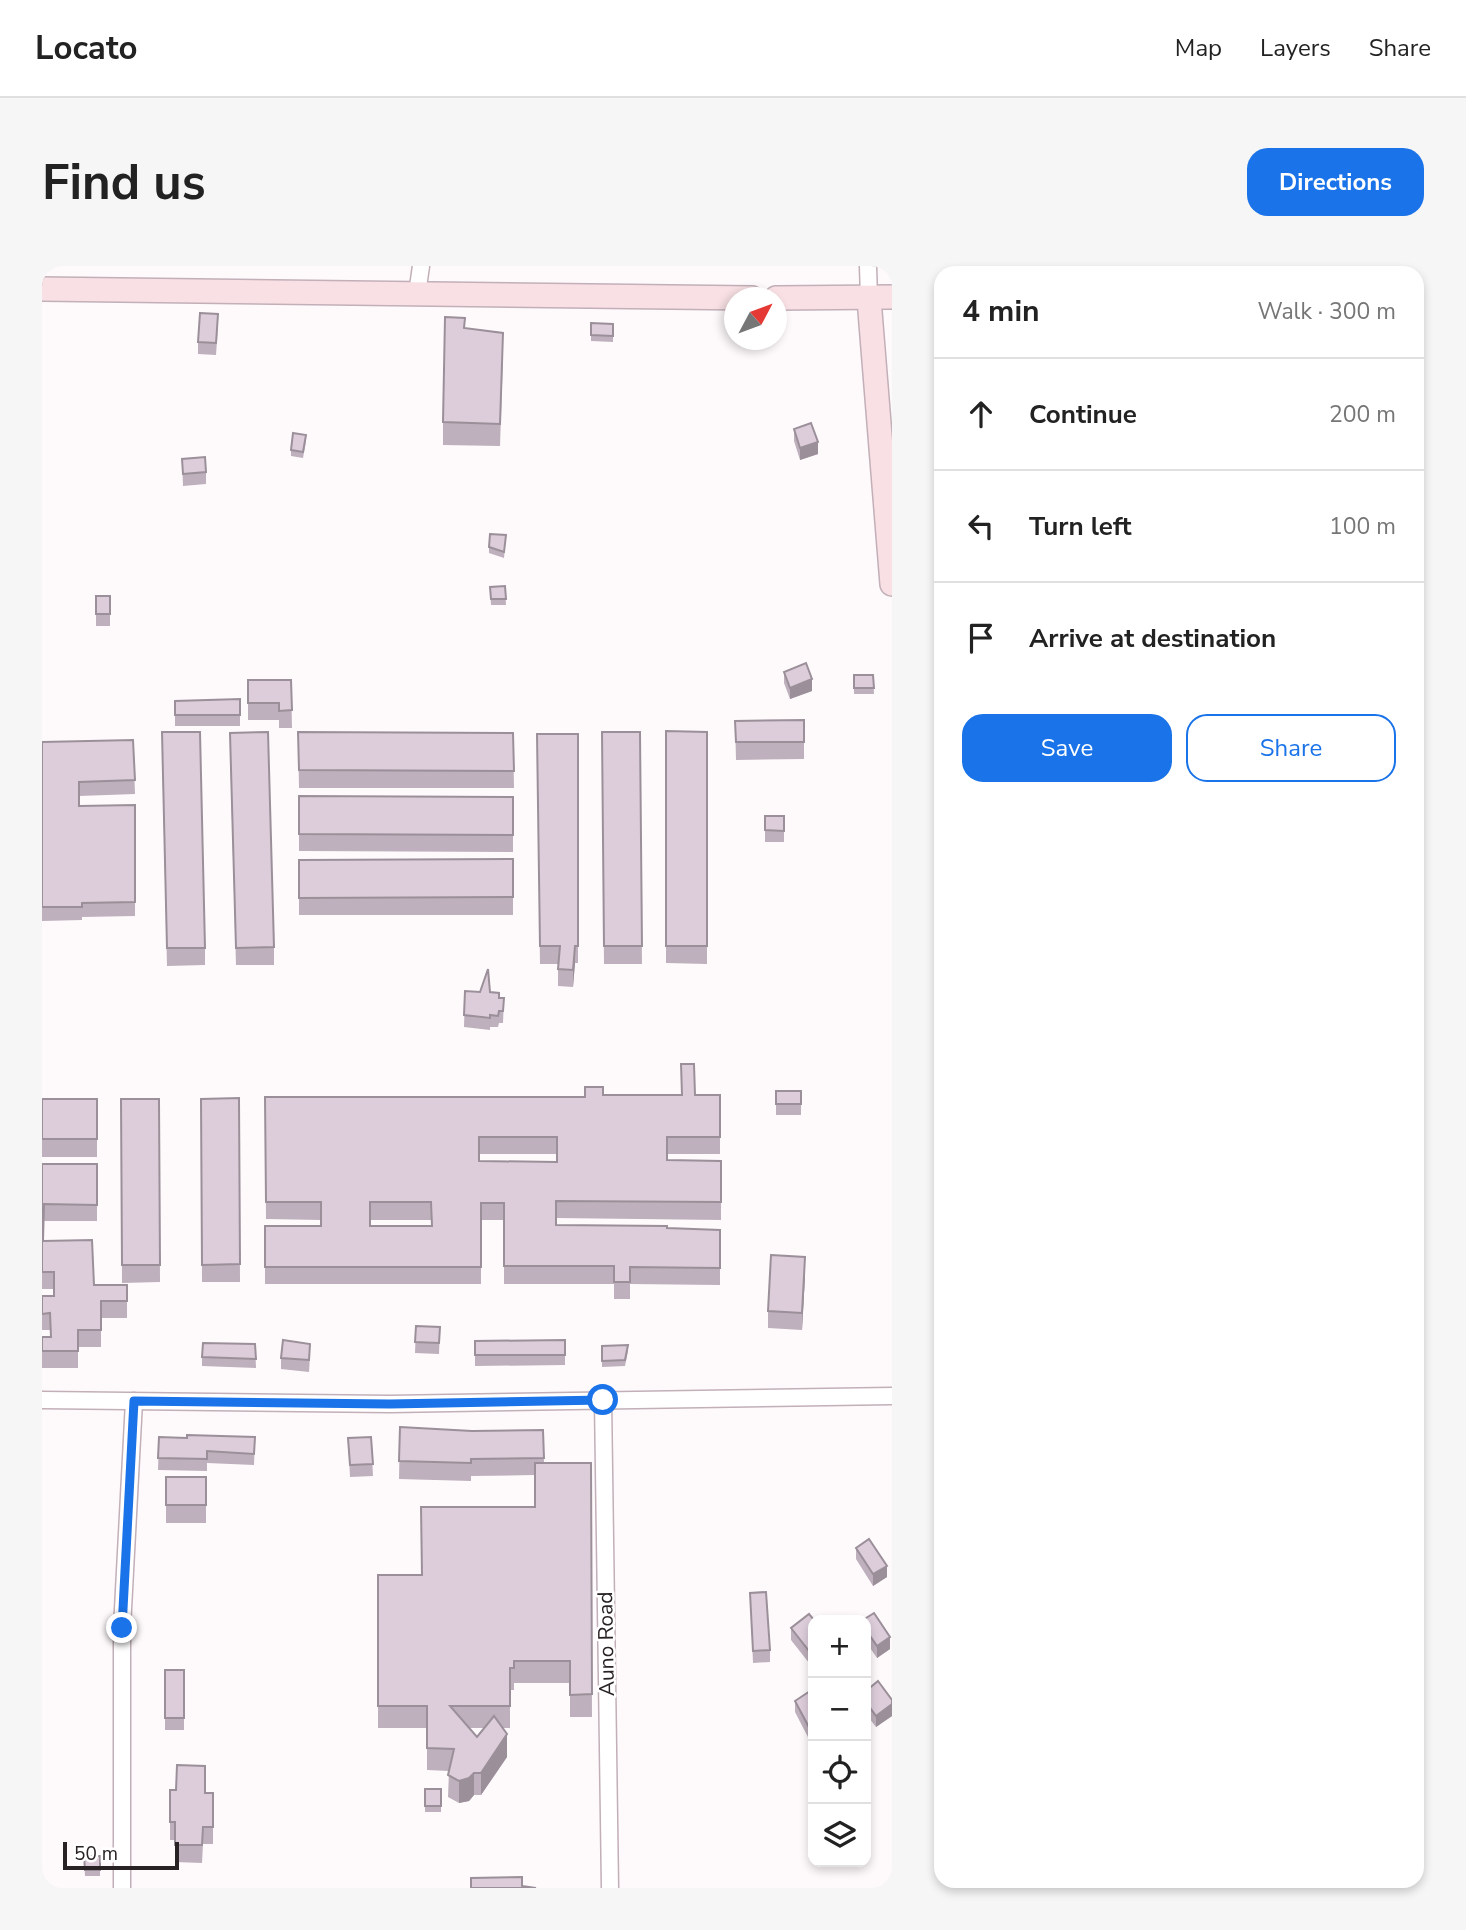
<!DOCTYPE html>
<meta charset="utf-8">
<style>
body{margin:0;font-family:"Nunito Sans",sans-serif;background:#f6f6f6;color:#222}
.controls{position:absolute;right:21px;bottom:21px;display:grid;overflow:hidden;border-radius:14px;box-shadow:0 4px 10px #0003}
.controls button{width:63px;height:63px;display:grid;place-items:center;padding:0;border:0;border-bottom:2px solid #e0e0e0;background:#fff;color:#222;font:35px sans-serif}
.compass{position:absolute;left:682px;top:21px;width:63px;height:63px;border-radius:50%;background:#fff;box-shadow:0 4px 10px #0003;rotate:49deg}
.scale{position:absolute;left:21px;bottom:18px;width:116px;box-sizing:border-box;padding-left:7px;border:4px solid #292225;border-top:0;font-size:19px;line-height:24px;white-space:nowrap;color:#292225;-webkit-text-stroke:5px #fff;paint-order:stroke}
.stop{position:absolute;width:21px;height:21px;margin:-16px;border:5px solid #1a73e8;border-radius:50%;background:#fff}
.stop.end{background:#1a73e8;border-color:#fff;box-shadow:0 2px 7px #0008}
.list{margin:0;padding:0;list-style:none}
h2{display:flex;justify-content:space-between;align-items:center;height:91px;margin:0;padding:0 28px;font-size:30px}
h2 small{font-size:23px;font-weight:400;color:#767676}
.list li{display:grid;grid-template-columns:46px 1fr auto;gap:21px;align-items:center;box-sizing:border-box;height:112px;padding:0 28px;border-top:2px solid #e0e0e0}
.list b{display:block;font-size:26px;white-space:nowrap}
.list em{font-size:23px;font-style:normal;color:#767676}
.actions{display:flex;gap:14px;padding:21px 28px}
.actions a{flex:1;padding:16px 0;border:2px solid #1a73e8;border-radius:21px;text-align:center;font-size:24px;color:#1a73e8}
.actions .main{background:#1a73e8;color:#fff}
.icon{flex:none;width:38px;height:38px;fill:none;stroke:currentColor;stroke-width:2;stroke-linecap:round;stroke-linejoin:round}
.map{position:relative;flex:none;width:850px;height:1622px;overflow:hidden;border-radius:21px}
header{display:flex;align-items:center;gap:42px;box-sizing:border-box;height:98px;padding:0 35px;background:#fff;border-bottom:2px solid #e0e0e0}
header strong{font-size:33px}
nav{display:flex;gap:38px;margin-inline-start:auto;font-size:24px}
.intro{display:flex;align-items:center;justify-content:space-between;box-sizing:border-box;height:168px;padding:0 42px}
h1{margin:0;font-size:49px}
.button{padding:18px 32px;border-radius:21px;background:#1a73e8;color:#fff;font-size:24px;font-weight:700}
main{display:flex;gap:42px;padding:0 42px}
aside{flex:1;background:#fff;border-radius:21px;box-shadow:0 4px 10px #0003}
.map>svg:first-child{display:block}
</style>
<header>
<strong>Locato</strong>
<nav><a>Map</a><a>Layers</a><a>Share</a></nav>
</header>
<div class="intro"><h1>Find us</h1><a class="button">Directions</a></div>
<main>
<div class="map">
<svg width="850" height="1622" viewBox="0 0 850 1622">
<rect width="100%" height="100%" fill="#fefafc"/>
<g fill="none" stroke-linecap="round" stroke-linejoin="round">
<g stroke="#c2afb8" stroke-width="19">
<g id="street">
<polyline points="826,0 827,33"/>
<polyline points="375,28 379,0"/>
<polyline points="0,1134 348,1138 850,1130"/>
<polyline points="561,1134 568,1622"/>
<polyline points="80,1622 80,1362 92,1135"/>
</g>
</g>
<g stroke="#c2afb8" stroke-width="26">
<g id="secondary">
<polyline points="0,23 710,32"/>
<polyline points="734,32 850,31"/>
<polyline points="827,33 850,318"/>
</g>
</g>
<use href="#street" stroke="#fff" stroke-width="16"/>
<use href="#secondary" stroke="#f8e0e4" stroke-width="23"/>
</g>
<g fill="#beb0bc" fill-rule="evenodd">
<polygon points="571,58 571,76 549,75 549,69"/>
<polygon points="176,60 174,89 156,88 156,76"/>
<polygon points="461,90 458,180 401,179 401,156"/>
<polygon points="752,163 776,188 758,194 752,175"/>
<polygon points="264,175 261,192 249,190 249,184"/>
<polygon points="140,193 164,206 164,218 141,220"/>
<polygon points="464,269 462,292 447,287 447,281"/>
<polygon points="463,320 464,339 449,339 448,321"/>
<rect x="54" y="330" width="14" height="30"/>
<polygon points="742,406 770,425 748,433 742,417"/>
<polygon points="812,409 831,409 832,428 812,428"/>
<polygon points="206,414 249,414 250,462 237,462 237,454 206,454"/>
<polygon points="198,433 198,460 133,460 133,435"/>
<polygon points="762,454 762,493 694,494 693,455"/>
<polygon points="624,465 665,466 665,698 624,697"/>
<polygon points="256,466 471,467 472,522 257,522"/>
<polygon points="560,466 598,466 600,698 562,698"/>
<polygon points="495,468 536,468 536,697 533,697 531,721 516,720 516,698 498,698"/>
<polygon points="91,474 93,528 37,530 37,540 93,539 93,650 40,651 40,654 0,655 0,476"/>
<polygon points="120,484 163,682 163,699 125,700"/>
<polygon points="188,484 232,681 232,699 194,699"/>
<polygon points="257,530 471,531 471,586 257,585"/>
<rect x="723" y="550" width="19" height="26"/>
<polygon points="471,593 471,649 257,649 257,594"/>
<polygon points="423,725 448,726 457,732 462,732 461,757 457,757 456,761 448,761 448,764 422,761"/>
<path d="M 639,798 L 653,829 L 678,829 L 678,888 L 625,888 L 625,894 L 679,895 L 679,954 L 514,952 L 514,959 L 678,964 L 678,1019 L 588,1018 L 588,1033 L 572,1033 L 572,1018 L 462,1018 L 462,954 L 439,954 L 439,1018 L 223,1018 L 223,960 L 279,960 L 279,954 L 224,953 L 223,831 L 543,831 L 561,829 L 639,829 ZM 437,888 L 515,888 L 515,896 L 437,895 ZM 328,954 L 389,954 L 389,960 L 328,960 Z"/>
<rect x="734" y="825" width="25" height="24"/>
<polygon points="197,832 198,1016 160,1016 159,833"/>
<rect x="0" y="833" width="55" height="58"/>
<polygon points="79,833 117,833 118,1016 80,1017"/>
<polygon points="0,898 55,898 55,955 2,955 1,975 52,1019 85,1019 85,1052 59,1052 59,1081 36,1081 36,1102 0,1102 0,1071 8,1071 8,1064 0,1064 0,1030 12,1030 12,1023 0,1023"/>
<polygon points="763,1009 760,1064 726,1062 726,1045"/>
<polygon points="374,1060 398,1061 397,1088 373,1087"/>
<polygon points="523,1074 523,1099 433,1100 433,1075"/>
<polygon points="213,1078 214,1102 160,1100 160,1091"/>
<polygon points="560,1080 586,1085 583,1100 560,1101"/>
<polygon points="268,1089 267,1106 239,1103 239,1092"/>
<path d="M 358,1161 L 430,1165 L 501,1164 L 502,1197 L 549,1197 L 550,1451 L 528,1451 L 528,1417 L 472,1417 L 472,1424 L 468,1424 L 468,1462 L 461,1462 L 465,1491 L 439,1529 L 432,1529 L 427,1535 L 417,1537 L 406,1531 L 407,1505 L 385,1504 L 385,1462 L 336,1462 L 336,1309 L 379,1309 L 493,1241 L 493,1209 L 429,1210 L 429,1215 L 357,1213 ZM 427,1462 L 442,1462 L 435,1471 Z"/>
<polygon points="117,1171 145,1172 213,1171 212,1199 165,1197 165,1205 116,1204"/>
<polygon points="329,1171 331,1210 308,1211 306,1172"/>
<rect x="124" y="1211" width="40" height="46"/>
<polygon points="814,1282 845,1311 831,1320 814,1293"/>
<polygon points="708,1327 728,1384 728,1396 711,1397"/>
<polygon points="771,1354 771,1402 749,1374 749,1362"/>
<polygon points="824,1354 848,1383 835,1392 824,1376"/>
<rect x="123" y="1404" width="19" height="60"/>
<polygon points="771,1423 769,1477 753,1446 753,1435"/>
<polygon points="824,1425 850,1434 850,1450 834,1461 824,1448"/>
<rect x="383" y="1523" width="16" height="23"/>
<polygon points="128,1524 171,1527 171,1578 161,1578 160,1597 133,1596 133,1574 128,1574"/>
<polygon points="42,1590 58,1590 58,1610 43,1610"/>
</g>
<g fill="#9b9099">
<polygon points="776,176 776,188 758,194 758,182"/>
<polygon points="770,413 770,425 748,433 748,422"/>
<polygon points="533,680 533,697 531,721 531,704"/>
<polygon points="763,991 763,1009 760,1064 760,1047"/>
<polygon points="845,1300 845,1311 831,1320 831,1308"/>
<polygon points="848,1371 848,1383 835,1392 835,1380"/>
<polygon points="850,1438 850,1450 834,1461 834,1450"/>
<polygon points="771,1463 771,1475 769,1477 769,1465"/>
<polygon points="465,1468 465,1491 439,1529 439,1507"/>
<polygon points="432,1507 432,1529 427,1535 417,1537 417,1515"/>
</g>
<g fill="#ddcddb" stroke="#9b9099" stroke-width="2" fill-rule="evenodd">
<polygon points="158,47 176,48 174,77 156,76"/>
<polygon points="403,51 423,52 422,62 461,67 458,158 401,156"/>
<polygon points="549,57 571,58 571,70 549,69"/>
<polygon points="769,157 776,176 758,182 752,163"/>
<polygon points="251,167 264,169 261,186 249,184"/>
<polygon points="163,191 164,206 141,208 140,193"/>
<polygon points="448,268 464,269 462,286 447,281"/>
<polygon points="463,320 464,333 449,333 448,321"/>
<rect x="54" y="330" width="14" height="18"/>
<polygon points="764,397 770,413 748,422 742,406"/>
<polygon points="812,409 831,409 832,422 812,422"/>
<polygon points="206,414 249,414 250,444 237,445 237,437 206,437"/>
<polygon points="198,433 198,449 133,449 133,435"/>
<polygon points="762,454 762,476 694,476 693,455"/>
<polygon points="624,465 665,466 665,680 624,680"/>
<polygon points="120,466 158,466 163,682 125,682"/>
<polygon points="226,466 232,681 194,682 188,467"/>
<polygon points="256,466 471,467 472,505 257,504"/>
<polygon points="560,466 598,466 600,680 562,680"/>
<polygon points="495,468 536,468 536,680 533,680 531,704 516,703 518,680 498,680"/>
<polygon points="91,474 93,514 37,516 37,540 93,539 93,636 40,637 40,641 0,641 0,476"/>
<polygon points="257,530 471,531 471,569 257,568"/>
<polygon points="723,550 742,550 742,565 723,564"/>
<polygon points="471,593 471,631 257,632 257,594"/>
<polygon points="446,703 448,726 457,727 457,732 462,732 461,745 457,745 456,750 448,749 448,752 422,749 423,725 438,726"/>
<path d="M 639,798 L 652,798 L 653,829 L 678,829 L 678,871 L 625,871 L 625,894 L 679,895 L 679,936 L 514,935 L 514,959 L 625,960 L 625,962 L 678,964 L 678,1002 L 588,1001 L 588,1016 L 572,1016 L 572,1000 L 462,1000 L 462,937 L 439,937 L 439,1001 L 223,1001 L 223,960 L 279,960 L 279,936 L 224,936 L 223,831 L 543,831 L 543,821 L 561,821 L 561,829 L 640,829 ZM 437,871 L 515,871 L 515,896 L 437,895 ZM 328,936 L 389,936 L 390,960 L 328,960 Z"/>
<rect x="734" y="825" width="25" height="13"/>
<polygon points="197,832 198,998 160,999 159,833"/>
<rect x="0" y="833" width="55" height="40"/>
<polygon points="79,833 117,833 118,999 80,999"/>
<polygon points="0,898 55,898 55,939 2,938 1,975 50,974 52,1019 85,1019 85,1035 59,1035 59,1064 36,1064 36,1085 0,1085 0,1071 9,1071 8,1047 0,1048 0,1030 12,1030 12,1006 0,1006"/>
<polygon points="729,989 763,991 760,1047 726,1045"/>
<polygon points="374,1060 398,1061 397,1077 373,1076"/>
<polygon points="241,1074 268,1078 267,1094 239,1092"/>
<polygon points="523,1074 523,1089 433,1089 433,1075"/>
<polygon points="161,1077 213,1078 214,1093 160,1091"/>
<polygon points="586,1079 583,1094 560,1095 560,1080"/>
<polygon points="358,1161 430,1165 501,1164 502,1192 429,1193 429,1197 357,1195"/>
<polygon points="145,1169 213,1171 212,1188 165,1185 165,1193 116,1192 117,1171 145,1172"/>
<polygon points="329,1171 331,1198 308,1199 306,1172"/>
<polygon points="493,1197 549,1197 550,1428 528,1429 528,1395 472,1395 472,1402 468,1402 468,1440 408,1440 435,1471 452,1450 465,1468 439,1507 432,1507 427,1512 417,1515 406,1509 412,1483 385,1482 385,1440 336,1440 336,1309 380,1309 379,1241 493,1241"/>
<rect x="124" y="1211" width="40" height="28"/>
<polygon points="827,1273 845,1300 831,1308 814,1282"/>
<polygon points="724,1326 728,1384 711,1385 708,1327"/>
<polygon points="832,1347 848,1371 835,1380 824,1364 824,1354 821,1354"/>
<polygon points="767,1348 772,1354 771,1354 771,1390 749,1362"/>
<rect x="123" y="1404" width="19" height="48"/>
<polygon points="836,1415 850,1434 850,1438 834,1450 824,1436 824,1425"/>
<polygon points="771,1423 771,1463 769,1465 753,1435"/>
<polygon points="135,1499 163,1500 163,1527 171,1527 171,1561 161,1561 160,1579 133,1579 133,1556 128,1556 128,1524 134,1524"/>
<rect x="383" y="1523" width="16" height="17"/>
<polygon points="42,1590 58,1590 58,1604 43,1604"/>
<polygon points="480,1611 480,1620 494,1622 429,1622 429,1612"/>
</g>
<g fill="none" stroke-linecap="round" stroke-linejoin="round">
<polyline stroke="#1a73e8" stroke-width="9" points="80,1362 92,1135 348,1138 561,1134"/>
</g>
<g text-anchor="middle" stroke-width="5" stroke-linejoin="round" paint-order="stroke">
<g font-size="21" fill="#292225" stroke="#fff">
<text transform="translate(564 1378) rotate(-91)" y="7">Auno Road</text>
</g>
</g>
</svg>
<div class="controls">
<button>+</button>
<button>−</button>
<button><svg class="icon" aria-label="locate" viewBox="0 0 24 24"><circle cx="12" cy="12" r="6"/><path d="M12 2v4M12 18v4M2 12h4M18 12h4"/></svg></button>
<button><svg class="icon" aria-label="layers" viewBox="0 0 24 24"><path d="M12 4l9 5-9 5-9-5zM3 14l9 5 9-5"/></svg></button>
</div>
<svg class="compass" viewBox="-18 -18 36 36"><path d="M0-13l5 13h-10z" fill="#e53935"/><path d="M0 13l5-13h-10z" fill="#767676"/></svg>
<div class="scale">50 m</div>
<div class="stop" style="left:561px;top:1134px"></div>
<div class="stop end" style="left:80px;top:1362px"></div>
</div>
<aside>
<h2>4 min<small>Walk · 300 m</small></h2>
<ul class="list">
<li><svg class="icon" aria-label="ahead" viewBox="0 0 24 24"><path d="M12 20V5M6 11l6-6 6 6"/></svg><div><b>Continue</b></div><em>200 m</em></li>
<li><svg class="icon" aria-label="left" viewBox="0 0 24 24"><path d="M17 20v-9H6M10 6l-5 5 5 5"/></svg><div><b>Turn left</b></div><em>100 m</em></li>
<li><svg class="icon" aria-label="arrive" viewBox="0 0 24 24"><path d="M6 21V4h12l-3 4 3 4H6"/></svg><div><b>Arrive at destination</b></div></li>
</ul>
<div class="actions"><a class="main">Save</a><a>Share</a></div>
</aside>
</main>
